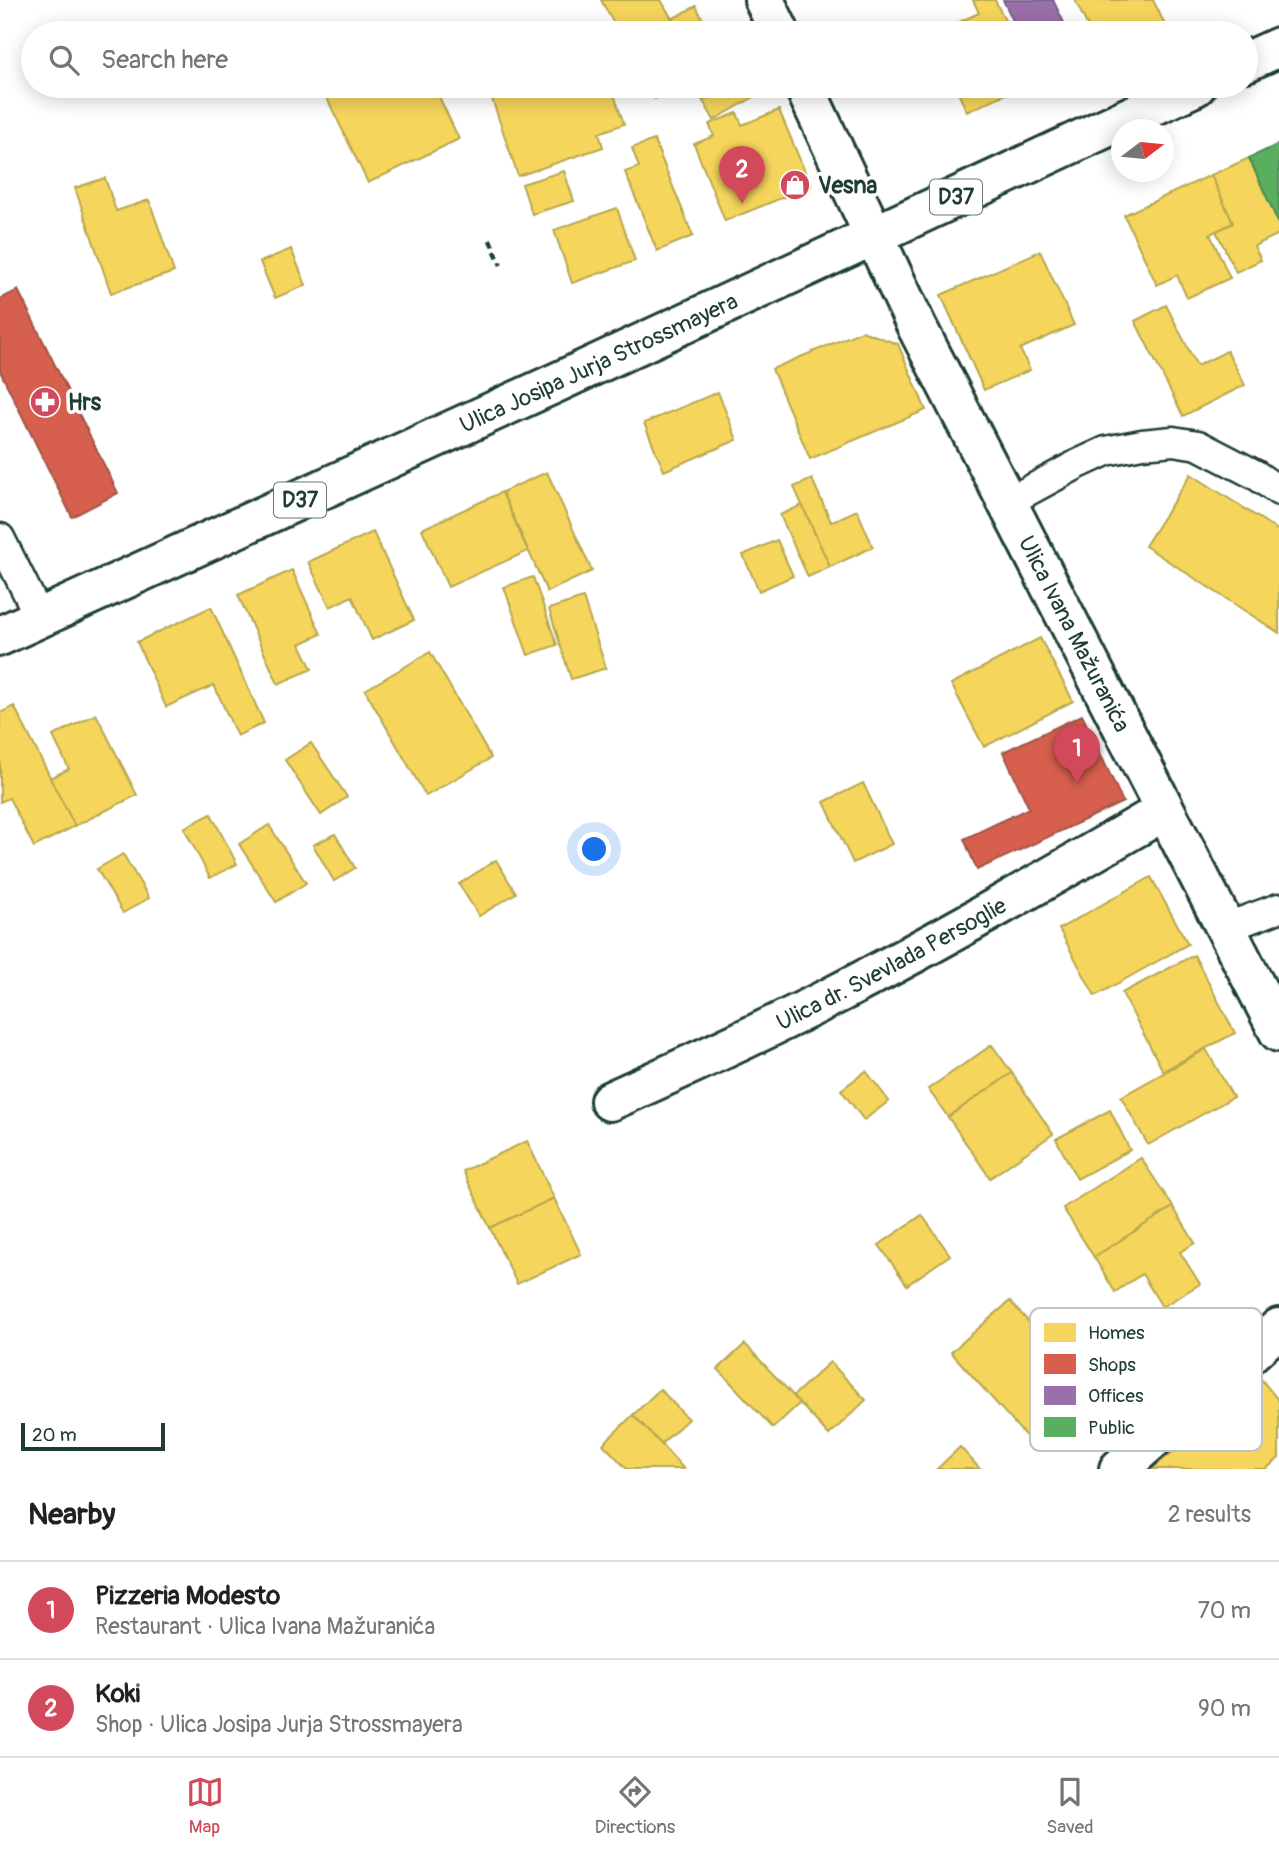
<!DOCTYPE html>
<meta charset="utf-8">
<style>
body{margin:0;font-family:Pangolin,sans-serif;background:#f2f2f2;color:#202124}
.compass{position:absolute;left:1111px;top:119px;width:63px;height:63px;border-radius:50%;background:#fff;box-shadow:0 4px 18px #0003;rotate:74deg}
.scale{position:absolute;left:21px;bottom:18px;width:144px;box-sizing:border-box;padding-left:7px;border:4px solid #1f3d34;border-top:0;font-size:19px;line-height:24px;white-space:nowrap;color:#1f3d34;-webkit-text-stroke:5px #fff;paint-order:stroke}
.you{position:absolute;left:595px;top:850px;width:24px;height:24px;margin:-18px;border:5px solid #fff;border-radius:50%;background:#1a73e8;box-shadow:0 0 0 10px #1a73e833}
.badge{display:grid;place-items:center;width:46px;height:46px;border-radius:50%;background:#d1495b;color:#fff;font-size:23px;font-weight:700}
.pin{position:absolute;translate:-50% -58px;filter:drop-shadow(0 2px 4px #0008)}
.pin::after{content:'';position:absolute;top:37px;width:24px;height:21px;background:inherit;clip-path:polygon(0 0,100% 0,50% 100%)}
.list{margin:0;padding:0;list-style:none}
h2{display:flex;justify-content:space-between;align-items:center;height:91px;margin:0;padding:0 28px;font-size:30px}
h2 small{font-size:23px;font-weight:400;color:#757577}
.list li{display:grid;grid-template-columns:46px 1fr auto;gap:21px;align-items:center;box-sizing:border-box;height:98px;padding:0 28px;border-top:2px solid #e0e0e0}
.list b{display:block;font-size:26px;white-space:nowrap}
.list p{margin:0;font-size:23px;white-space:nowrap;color:#757577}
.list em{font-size:23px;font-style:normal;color:#757577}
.icon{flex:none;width:38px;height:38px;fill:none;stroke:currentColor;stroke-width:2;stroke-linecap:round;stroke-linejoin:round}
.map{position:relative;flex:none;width:1279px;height:1469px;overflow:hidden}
.search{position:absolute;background:#fff;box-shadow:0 4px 18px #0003;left:21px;right:21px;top:21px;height:77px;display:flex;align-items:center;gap:18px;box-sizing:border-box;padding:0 24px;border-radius:38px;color:#757577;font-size:26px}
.sheet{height:287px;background:#fff}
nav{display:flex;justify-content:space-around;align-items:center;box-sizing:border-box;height:98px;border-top:2px solid #e0e0e0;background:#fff;font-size:19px;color:#757577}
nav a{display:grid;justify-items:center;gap:4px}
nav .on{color:#d1495b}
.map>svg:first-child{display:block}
</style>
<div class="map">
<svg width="1279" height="1469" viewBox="0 0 1279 1469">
<rect width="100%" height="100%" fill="#fff"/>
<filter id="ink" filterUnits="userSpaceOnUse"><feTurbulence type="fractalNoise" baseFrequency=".0143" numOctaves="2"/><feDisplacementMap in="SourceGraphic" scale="14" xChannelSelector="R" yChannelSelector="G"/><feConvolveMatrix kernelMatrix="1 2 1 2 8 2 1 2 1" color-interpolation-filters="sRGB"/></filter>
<g filter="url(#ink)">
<g fill="#f6d55c" stroke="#b6a750" stroke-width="2">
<polygon points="601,0 661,0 672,19 696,6 710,33 619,33"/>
<polygon points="973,0 995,0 1011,33 935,33 979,13"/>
<polygon points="1075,0 1153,0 1168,31 1163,33 1091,33"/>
<polygon points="337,86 434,86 459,139 368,183 324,92"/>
<polygon points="503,86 611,86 624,124 599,133 603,147 518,176 489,90"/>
<polygon points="648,86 679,86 655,99"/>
<polygon points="695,86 730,86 703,101"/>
<polygon points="730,86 759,86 763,92 714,120 703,101"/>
<polygon points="955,86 1022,86 967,112"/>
<polygon points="779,110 811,186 725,221 694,144 714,136 709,124 737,113 742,125"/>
<polygon points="654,140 693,236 657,251 625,172 639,167 632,148"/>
<polygon points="1249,158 1279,224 1279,234 1254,246 1261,260 1236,272 1216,231 1233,223 1211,175"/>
<polygon points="564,171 574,201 532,214 522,184"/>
<polygon points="1211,175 1233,223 1210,234 1230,278 1187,298 1177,275 1157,285 1124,215"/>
<polygon points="105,178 116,211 149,200 174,272 111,293 75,188"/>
<polygon points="617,208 635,261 572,283 554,230"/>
<polygon points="291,249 306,285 275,298 260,262"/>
<polygon points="1040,251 1074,325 1020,349 1030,370 984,390 941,295"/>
<polygon points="1166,305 1197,366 1227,351 1245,385 1183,416 1135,321"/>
<polygon points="862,331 898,344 926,410 810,459 772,369"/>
<polygon points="718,392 737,440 664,471 644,423"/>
<polygon points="547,472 592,571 547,592 502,492"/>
<polygon points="1191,474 1279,531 1279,633 1145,546"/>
<polygon points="812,479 831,522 857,510 873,547 830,567 794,487"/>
<polygon points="502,492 528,551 448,587 422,529"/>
<polygon points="802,505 830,567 808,577 780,515"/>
<polygon points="373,532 414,620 372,640 352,596 330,607 308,562"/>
<polygon points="777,540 793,576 759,591 743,555"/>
<polygon points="292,570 321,634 300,644 312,669 278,684 238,595"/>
<polygon points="533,577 557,645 528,655 504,587"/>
<polygon points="583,598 606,668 571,679 549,609"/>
<polygon points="211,607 264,723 237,736 214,685 166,707 137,642"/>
<polygon points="1040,638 1073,701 984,747 951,684"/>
<polygon points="430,652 491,758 426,796 365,690"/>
<polygon points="14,706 75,826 34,847 9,798 0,802 0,713"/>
<polygon points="96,714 137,795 75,826 50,778 69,769 53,736"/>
<polygon points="311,743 347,797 321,815 285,760"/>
<polygon points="863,783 892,844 853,863 824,802"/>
<polygon points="211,814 237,864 210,878 184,828"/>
<polygon points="269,825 306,883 276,902 239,844"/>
<polygon points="335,834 355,868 334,881 313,845"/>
<polygon points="123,854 149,898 123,913 97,869"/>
<polygon points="496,860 516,893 479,916 459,884"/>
<polygon points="1151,877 1188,944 1095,996 1059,929"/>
<polygon points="1194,955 1235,1033 1163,1071 1122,993"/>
<polygon points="992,1045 1012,1073 948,1117 928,1089"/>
<polygon points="1206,1049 1233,1097 1148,1145 1121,1097"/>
<polygon points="866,1071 889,1101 864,1120 841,1090"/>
<polygon points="1012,1073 1053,1134 990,1178 948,1117"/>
<polygon points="1110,1110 1130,1150 1077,1179 1056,1139"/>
<polygon points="527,1141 554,1198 490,1228 463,1171"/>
<polygon points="1141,1158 1173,1207 1094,1257 1063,1208"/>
<polygon points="554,1198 581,1254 517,1284 490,1228"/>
<polygon points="1173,1207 1195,1243 1180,1252 1200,1284 1162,1307 1142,1274 1115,1292 1094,1257"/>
<polygon points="922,1215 950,1255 907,1285 879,1245"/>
<polygon points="1010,1301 1097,1399 1038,1450 951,1352"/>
<polygon points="745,1344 800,1403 773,1428 718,1369"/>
<polygon points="830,1362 866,1400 829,1435 793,1396"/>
<polygon points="1261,1379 1279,1401 1279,1458 1266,1469 1152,1469"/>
<polygon points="660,1389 688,1419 661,1444 633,1415"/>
<polygon points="633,1415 661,1444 684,1469 627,1469 603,1444"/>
<polygon points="960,1447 980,1469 937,1469"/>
</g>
<g fill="#d6604d" stroke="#9f5646" stroke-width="2">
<polygon points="18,290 118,493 72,517 0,371 0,299"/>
<polygon points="1082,715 1123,802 977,870 964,839 1029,808 1003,752"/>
</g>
<polygon fill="#9970ab" stroke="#746187" stroke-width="2" points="1003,0 1053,0 1069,33 1019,33"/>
<polygon fill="#5aae61" stroke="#488c54" stroke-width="2" points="1279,144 1279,224 1249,158"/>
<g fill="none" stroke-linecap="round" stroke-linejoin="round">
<g stroke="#1f3d34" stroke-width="33">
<g id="service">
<polyline points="1006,503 1078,464 1106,451 1142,444 1173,441 1198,445 1256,475 1279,491"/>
<polyline points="0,538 40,618"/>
<polyline points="1225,928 1279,908"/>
</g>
</g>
<g stroke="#1f3d34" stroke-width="44">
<g id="minor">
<polyline points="764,0 780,33"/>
<path id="s1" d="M 804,86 L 916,325 L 1279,1032"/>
<path id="s2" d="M 610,1101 C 684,1068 758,1034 831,997 C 944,939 1054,875 1164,811"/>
<polyline points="1119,1469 1279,1328"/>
</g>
</g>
<g stroke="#1f3d34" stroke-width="44">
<g id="primary">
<polyline points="1246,62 1279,47"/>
<path id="s3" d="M 0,636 L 560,381 L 1196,86"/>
</g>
</g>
<polyline stroke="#1f3d34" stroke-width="4.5" stroke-dasharray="7 5" stroke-linecap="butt" points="490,240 501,265"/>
<use href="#service" stroke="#fff" stroke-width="28"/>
<use href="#minor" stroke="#fff" stroke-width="38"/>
<use href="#primary" stroke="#fff" stroke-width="38"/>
</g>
</g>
<defs>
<g id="shop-disc" transform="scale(1.575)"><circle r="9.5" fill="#d1495b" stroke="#fff"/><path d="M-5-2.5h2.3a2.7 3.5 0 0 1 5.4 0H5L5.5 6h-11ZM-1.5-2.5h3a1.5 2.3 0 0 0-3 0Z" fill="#fff"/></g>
<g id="pharmacy-disc" transform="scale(1.575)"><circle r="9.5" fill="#d1495b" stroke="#fff"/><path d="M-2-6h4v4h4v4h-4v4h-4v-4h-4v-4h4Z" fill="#fff"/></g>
</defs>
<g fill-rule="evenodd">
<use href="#shop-disc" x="795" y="185"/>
<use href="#pharmacy-disc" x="45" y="402"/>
</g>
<g text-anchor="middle" stroke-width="7" stroke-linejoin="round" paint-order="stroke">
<g fill="#fff" stroke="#627771" stroke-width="2">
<rect x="930" y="179.5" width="52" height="35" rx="5"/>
<rect x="274" y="482.5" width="52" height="35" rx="5"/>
</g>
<g font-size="21" font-weight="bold" fill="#1f3d34">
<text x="956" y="204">D37</text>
<text x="300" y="507">D37</text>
</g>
<g font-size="23" font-weight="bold" fill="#1f3d34" stroke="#fff" text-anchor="start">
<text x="818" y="193">Vesna</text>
<text x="68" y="410">Hrs</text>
</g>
<g font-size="23" fill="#1f3d34" stroke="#fff">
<text dy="8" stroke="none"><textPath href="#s3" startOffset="658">Ulica Josipa Jurja Strossmayera</textPath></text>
<text dy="8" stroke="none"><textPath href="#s1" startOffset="611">Ulica Ivana Mažuranića</textPath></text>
<text dy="8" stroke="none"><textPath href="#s2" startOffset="313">Ulica dr. Svevlada Persoglie</textPath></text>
</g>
</g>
<rect x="1030" y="1308" width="232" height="143" rx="10" fill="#fff" stroke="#bcc5c2" stroke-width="2"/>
<rect x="1044" y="1323" width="32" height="19" fill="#f6d55c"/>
<rect x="1044" y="1354" width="32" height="20" fill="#d6604d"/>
<rect x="1044" y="1386" width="32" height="19" fill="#9970ab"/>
<rect x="1044" y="1417" width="32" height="20" fill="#5aae61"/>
<g font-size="19" fill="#1f3d34">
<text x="1088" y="1339">Homes</text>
<text x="1088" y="1371">Shops</text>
<text x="1088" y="1402">Offices</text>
<text x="1088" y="1434">Public</text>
</g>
</svg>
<svg class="compass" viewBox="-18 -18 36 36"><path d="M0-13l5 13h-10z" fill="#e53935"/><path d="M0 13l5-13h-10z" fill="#757577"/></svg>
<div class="scale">20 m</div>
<div class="you"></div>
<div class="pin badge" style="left:1077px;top:783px">1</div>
<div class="pin badge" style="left:742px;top:204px">2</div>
<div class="search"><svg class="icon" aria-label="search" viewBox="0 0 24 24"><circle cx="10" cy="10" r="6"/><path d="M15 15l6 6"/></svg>Search here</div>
</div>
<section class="sheet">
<h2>Nearby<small>2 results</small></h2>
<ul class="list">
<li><span class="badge">1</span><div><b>Pizzeria Modesto</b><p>Restaurant · Ulica Ivana Mažuranića</p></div><em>70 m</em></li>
<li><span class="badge">2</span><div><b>Koki</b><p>Shop · Ulica Josipa Jurja Strossmayera</p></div><em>90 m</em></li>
</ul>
</section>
<nav>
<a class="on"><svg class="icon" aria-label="map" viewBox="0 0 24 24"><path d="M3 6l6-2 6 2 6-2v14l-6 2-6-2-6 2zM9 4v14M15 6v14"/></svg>Map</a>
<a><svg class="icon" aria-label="directions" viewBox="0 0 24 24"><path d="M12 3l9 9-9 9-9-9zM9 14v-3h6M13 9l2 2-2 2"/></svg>Directions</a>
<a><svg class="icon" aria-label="saved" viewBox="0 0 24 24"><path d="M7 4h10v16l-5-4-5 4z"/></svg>Saved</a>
</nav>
